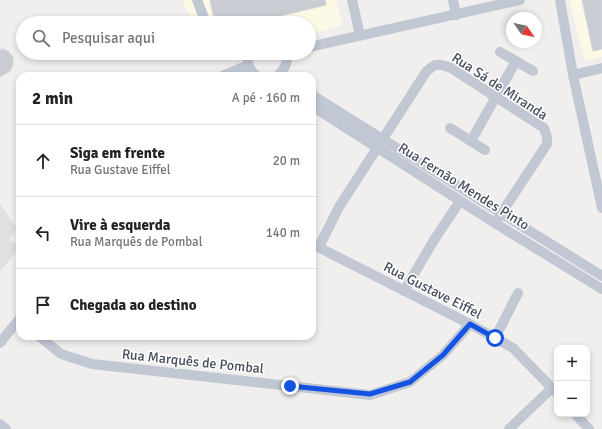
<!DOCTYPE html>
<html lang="pt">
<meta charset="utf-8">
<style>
body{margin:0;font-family:Signika,sans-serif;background:#f6f6f6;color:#222}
.controls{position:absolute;right:12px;bottom:12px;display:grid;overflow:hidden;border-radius:8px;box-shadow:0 2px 6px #0003}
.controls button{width:36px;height:36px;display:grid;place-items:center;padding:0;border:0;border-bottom:1px solid #e0e0e0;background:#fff;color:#222;font:20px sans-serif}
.compass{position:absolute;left:506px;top:12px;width:36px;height:36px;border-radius:50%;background:#fff;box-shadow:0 2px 6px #0003;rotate:124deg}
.stop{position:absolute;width:12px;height:12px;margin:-9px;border:3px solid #1453e4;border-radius:50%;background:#fff}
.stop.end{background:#1453e4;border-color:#fff;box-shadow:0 1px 4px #0008}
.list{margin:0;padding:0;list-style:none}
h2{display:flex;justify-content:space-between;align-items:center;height:52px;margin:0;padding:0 16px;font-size:17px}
h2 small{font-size:13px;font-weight:400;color:#767676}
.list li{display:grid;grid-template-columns:26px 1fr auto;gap:12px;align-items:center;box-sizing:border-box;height:72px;padding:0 16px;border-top:1px solid #e0e0e0}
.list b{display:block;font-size:15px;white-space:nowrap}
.list p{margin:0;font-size:13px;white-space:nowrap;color:#767676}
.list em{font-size:13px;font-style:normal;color:#767676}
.icon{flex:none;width:22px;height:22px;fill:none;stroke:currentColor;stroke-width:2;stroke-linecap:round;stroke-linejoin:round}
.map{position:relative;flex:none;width:602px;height:429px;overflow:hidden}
.search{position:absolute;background:#fff;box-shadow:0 2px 6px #0003;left:16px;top:16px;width:300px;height:44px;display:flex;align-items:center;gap:10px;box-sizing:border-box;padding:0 14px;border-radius:22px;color:#767676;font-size:15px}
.panel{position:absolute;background:#fff;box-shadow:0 2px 6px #0003;left:16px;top:72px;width:300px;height:268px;border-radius:12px}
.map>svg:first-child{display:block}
</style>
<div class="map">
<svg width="602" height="429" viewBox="0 0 602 429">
<rect width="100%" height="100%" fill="#f1eeee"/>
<g fill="#fcf9e6">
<polygon points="182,0 336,0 342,25 309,35 309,23 193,23"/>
<polygon points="569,0 602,0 602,57 585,61"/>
</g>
<polygon fill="#e2dfe0" points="0,204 17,229 9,239 20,247 0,271"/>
<g fill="#caccd4" stroke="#d2d3da">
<polygon points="210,0 325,0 326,5 251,23 215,23"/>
<polygon points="582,0 602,0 602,49 593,51"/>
<polygon points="3,49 9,52 13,57 13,64 10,71 0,77 0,50"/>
</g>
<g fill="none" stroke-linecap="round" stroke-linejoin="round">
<g stroke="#c1c8d4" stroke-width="10">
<polyline points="197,0 206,23"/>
<polyline points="352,0 360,35"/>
<polyline points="453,0 456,15"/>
<polyline points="560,0 573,75 602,68"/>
<polyline points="309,47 520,0"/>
<polyline points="500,52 533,71"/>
<path d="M 248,53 C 246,63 249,70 257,76"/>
<polyline points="573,75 602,208"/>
<polyline points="222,76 248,65"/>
<path d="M 277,76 C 285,70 288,63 287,53"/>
<polyline points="312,95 602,276"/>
<polyline points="312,106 495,223 602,289"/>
<polyline points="450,128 485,150"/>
<polyline points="471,141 516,61"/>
<polyline points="312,244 470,324 513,348 552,388"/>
<path d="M 319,247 L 339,207 L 426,72 C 435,63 439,63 451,68 L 544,128 L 547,137 L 547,144 L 495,223"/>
<polyline points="404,291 434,240 460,201"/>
<polyline points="39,336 61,354 92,364 370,395 410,382 443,355 470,324"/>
<polyline points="495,338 518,293"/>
<polyline points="0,343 20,318"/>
<polyline points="575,414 589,429"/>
<polyline points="0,424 6,429"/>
<polyline points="509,429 552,388 557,393"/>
</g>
</g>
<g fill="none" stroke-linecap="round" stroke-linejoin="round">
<polyline stroke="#1453e4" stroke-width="5" points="290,386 370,394 410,382 443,355 470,324 495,338"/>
</g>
<g text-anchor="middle" stroke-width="3" stroke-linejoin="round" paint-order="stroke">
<g font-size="14" fill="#464e5c" stroke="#fff">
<text transform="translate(500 86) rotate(33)" y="5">Rua Sá de Miranda</text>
<text transform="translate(464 186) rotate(32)" y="5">Rua Fernão Mendes Pinto</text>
<text transform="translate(433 290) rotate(27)" y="5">Rua Gustave Eiffel</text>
<text transform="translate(193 361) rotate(6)" y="5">Rua Marquês de Pombal</text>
</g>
</g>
</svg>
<div class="controls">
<button>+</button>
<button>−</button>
</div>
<svg class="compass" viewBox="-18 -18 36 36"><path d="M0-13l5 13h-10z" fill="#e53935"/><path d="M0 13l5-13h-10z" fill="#767676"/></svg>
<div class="stop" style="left:495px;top:338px"></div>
<div class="stop end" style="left:290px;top:386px"></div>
<div class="search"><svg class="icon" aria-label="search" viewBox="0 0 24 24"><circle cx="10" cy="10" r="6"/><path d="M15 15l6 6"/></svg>Pesquisar aqui</div>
<section class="panel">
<h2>2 min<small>A pé · 160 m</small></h2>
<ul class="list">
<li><svg class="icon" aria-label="ahead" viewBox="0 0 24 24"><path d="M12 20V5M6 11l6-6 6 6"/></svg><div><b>Siga em frente</b><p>Rua Gustave Eiffel</p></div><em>20 m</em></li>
<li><svg class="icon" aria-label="left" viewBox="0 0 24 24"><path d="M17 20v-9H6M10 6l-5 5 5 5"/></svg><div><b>Vire à esquerda</b><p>Rua Marquês de Pombal</p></div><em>140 m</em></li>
<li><svg class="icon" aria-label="arrive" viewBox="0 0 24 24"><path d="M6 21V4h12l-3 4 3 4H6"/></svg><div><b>Chegada ao destino</b></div></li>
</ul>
</section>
</div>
